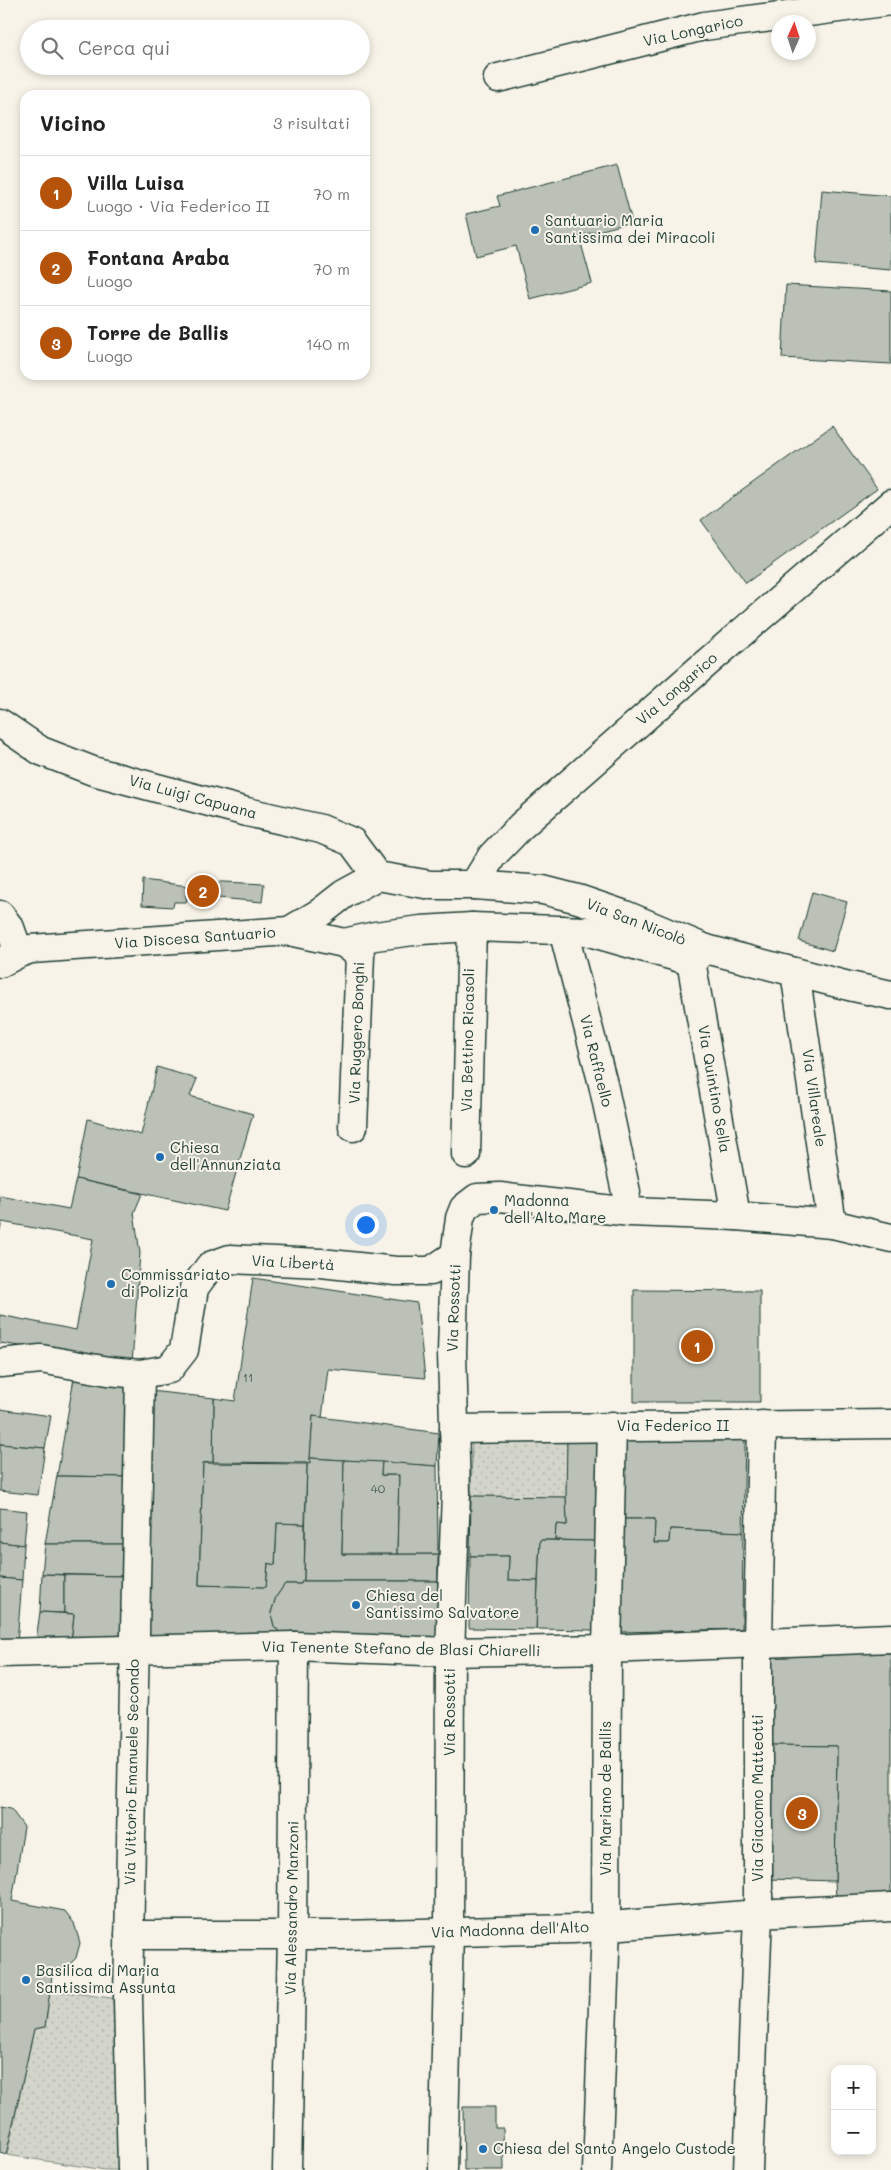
<!DOCTYPE html>
<html lang="it">
<meta charset="utf-8">
<style>
body{margin:0;font-family:Mali,sans-serif;background:#f2f2f2;color:#222}
.controls{position:absolute;right:15px;bottom:15px;display:grid;overflow:hidden;border-radius:10px;box-shadow:0 2px 8px #0003}
.controls button{width:45px;height:45px;display:grid;place-items:center;padding:0;border:0;border-bottom:1px solid #e0e0e0;background:#fff;color:#222;font:25px sans-serif}
.compass{position:absolute;left:771px;top:15px;width:45px;height:45px;border-radius:50%;background:#fff;box-shadow:0 2px 8px #0003;rotate:3deg}
.you{position:absolute;left:365px;top:1224px;width:18px;height:18px;margin:-12px;border:4px solid #fff;border-radius:50%;background:#1a73e8;box-shadow:0 0 0 8px #1a73e833}
.badge{display:grid;place-items:center;width:32px;height:32px;border-radius:50%;background:#b45309;color:#fff;font-size:16px;font-weight:700}
.pin{position:absolute;translate:-50% -50%;border:2px solid #fff;box-shadow:0 1px 5px #0006}
.list{margin:0;padding:0;list-style:none}
h2{display:flex;justify-content:space-between;align-items:center;height:65px;margin:0;padding:0 20px;font-size:21px}
h2 small{font-size:16px;font-weight:400;color:#767676}
.list li{display:grid;grid-template-columns:32px 1fr auto;gap:15px;align-items:center;box-sizing:border-box;height:75px;padding:0 20px;border-top:1px solid #e0e0e0}
.list b{display:block;font-size:19px;white-space:nowrap}
.list p{margin:0;font-size:16px;white-space:nowrap;color:#767676}
.list em{font-size:16px;font-style:normal;color:#767676}
.icon{flex:none;width:28px;height:28px;fill:none;stroke:currentColor;stroke-width:2;stroke-linecap:round;stroke-linejoin:round}
.map{position:relative;flex:none;width:891px;height:2170px;overflow:hidden}
.search{position:absolute;background:#fff;box-shadow:0 2px 8px #0003;left:20px;top:20px;width:350px;height:55px;display:flex;align-items:center;gap:12px;box-sizing:border-box;padding:0 18px;border-radius:28px;color:#767676;font-size:19px}
.panel{position:absolute;background:#fff;box-shadow:0 2px 8px #0003;left:20px;top:90px;width:350px;height:290px;border-radius:15px}
.map>svg:first-child{display:block}
</style>
<div class="map">
<svg width="891" height="2170" viewBox="0 0 891 2170">
<defs>
<pattern id="garden-dots" width="8" height="8" patternUnits="userSpaceOnUse" patternTransform="scale(1.25)"><rect width="8" height="8" fill="#d3d5ca"/><path d="M2 2h.1M6 6h.1" fill="none" stroke="#b5b8ae" stroke-width="1.8" stroke-linecap="round"/></pattern>
</defs>
<rect width="100%" height="100%" fill="#f7f3e8"/>
<filter id="ink" filterUnits="userSpaceOnUse"><feTurbulence type="fractalNoise" baseFrequency=".02" numOctaves="2"/><feDisplacementMap in="SourceGraphic" scale="10" xChannelSelector="R" yChannelSelector="G"/><feConvolveMatrix kernelMatrix="1 2 1 2 8 2 1 2 1" color-interpolation-filters="sRGB"/></filter>
<g filter="url(#ink)">
<g fill="url(#garden-dots)" stroke="#79897f">
<polygon points="472,1439 567,1440 566,1497 471,1496"/>
<polygon points="50,1990 119,1999 118,2170 105,2170 7,2155 34,2029 45,2027"/>
</g>
<g fill="#bbc1b6" stroke="#1f3d34">
<polygon points="617,165 632,222 579,236 592,283 530,299 516,246 476,256 466,214 500,206 497,196"/>
<polygon points="822,190 891,196 891,270 816,264"/>
<polygon points="786,285 891,291 891,364 782,358"/>
<polygon points="832,426 877,489 746,583 701,520"/>
<polygon points="143,880 203,888 204,881 264,884 262,902 186,895 187,902 174,902 173,907 142,905"/>
<polygon points="812,892 847,902 833,951 799,941"/>
<polygon points="157,1067 197,1079 190,1096 253,1114 225,1211 76,1179 88,1119 141,1135"/>
<polygon points="76,1179 142,1194 134,1213 140,1253 132,1363 0,1343 0,1315 76,1330 93,1239 2,1222 0,1230 0,1196 69,1209"/>
<polygon points="253,1278 417,1303 425,1378 328,1369 322,1418 313,1416 310,1463 213,1462 214,1398 235,1401"/>
<polygon points="634,1290 760,1291 760,1402 634,1402"/>
<polygon points="74,1378 132,1386 130,1477 57,1476"/>
<polygon points="150,1391 214,1398 213,1462 203,1463 199,1585 266,1587 268,1563 275,1565 277,1523 305,1524 304,1581 302,1581 301,1584 285,1584 276,1597 271,1613 274,1626 285,1638 145,1635"/>
<polygon points="0,1409 51,1416 45,1448 0,1444"/>
<polygon points="313,1416 439,1433 437,1466 310,1458"/>
<polygon points="623,1439 745,1440 743,1532 670,1529 669,1543 654,1543 655,1519 622,1519"/>
<polygon points="567,1440 597,1441 595,1541 555,1540 556,1524 567,1525 566,1497"/>
<polygon points="0,1444 45,1448 38,1495 0,1491"/>
<polygon points="310,1458 344,1460 342,1554 438,1554 438,1581 304,1581 307,1464 310,1463"/>
<polygon points="344,1460 382,1462 381,1475 399,1475 397,1554 342,1554"/>
<polygon points="382,1462 437,1466 438,1554 397,1554 399,1475 381,1475"/>
<polygon points="203,1463 307,1464 305,1524 277,1523 275,1565 268,1563 266,1587 199,1585"/>
<polygon points="57,1476 130,1477 127,1544 45,1544"/>
<polygon points="471,1496 566,1497 567,1525 556,1524 555,1540 540,1540 538,1581 508,1580 509,1556 470,1556"/>
<polygon points="0,1508 27,1511 24,1545 0,1542"/>
<polygon points="622,1519 655,1519 654,1543 669,1543 670,1529 743,1532 742,1629 621,1632"/>
<polygon points="540,1540 595,1541 594,1630 536,1629"/>
<polygon points="0,1542 24,1545 22,1580 0,1578"/>
<polygon points="45,1544 127,1544 125,1576 42,1574"/>
<polygon points="470,1556 509,1556 508,1580 538,1581 536,1629 469,1628"/>
<polygon points="42,1574 64,1575 64,1613 40,1612"/>
<polygon points="64,1575 125,1576 123,1642 71,1641 74,1614 64,1613"/>
<polygon points="0,1578 22,1580 17,1643 0,1642"/>
<polygon points="302,1581 438,1581 439,1639 285,1638 274,1626 271,1613 276,1597 285,1584 301,1584"/>
<polygon points="40,1612 74,1614 71,1641 36,1640"/>
<polygon points="891,1653 891,1894 836,1897 835,1881 837,1746 770,1745 770,1654"/>
<polygon points="770,1745 837,1746 835,1881 768,1879"/>
<polygon points="0,1807 11,1809 24,1827 12,1901 65,1911 74,1923 80,1943 76,1958 65,1969 53,1969 45,2027 34,2029 6,2155 0,2153"/>
<polygon points="463,2107 495,2107 495,2128 503,2128 504,2170 464,2170"/>
</g>
<g fill="none" stroke-linecap="round" stroke-linejoin="round">
<g stroke="#1f3d34" stroke-width="31">
<g id="minor">
<polyline points="498,78 704,26 891,1"/>
<polyline points="0,723 41,751 93,771 247,812 321,829 352,842 377,876"/>
<polyline points="377,876 431,885 474,885 543,890 578,899 625,915 706,949 849,986 891,995"/>
<polyline points="474,885 492,856 521,826 702,667 891,504"/>
<polyline points="0,915 10,928 19,953"/>
<polyline points="563,930 603,1084 626,1192"/>
<polyline points="289,931 344,943 360,955 353,1127"/>
<polyline points="344,943 375,936 421,930 472,927 586,931 691,961 706,949"/>
<polyline points="691,961 736,1216"/>
<polyline points="0,963 19,953 31,949 289,931 321,912 344,894 377,876"/>
<polyline points="795,972 832,1224"/>
<polyline points="466,1154 472,927"/>
<polyline points="0,1363 41,1359 108,1371 140,1374 169,1369 184,1350 194,1288 210,1266 230,1259 321,1263 396,1271 431,1271 455,1255"/>
<polyline points="454,1429 891,1424"/>
<polyline points="0,1653 294,1646 450,1652 607,1649 891,1638"/>
<polyline points="129,1935 342,1935 573,1929 758,1914 891,1907"/>
<polyline points="132,2170 128,1999 140,1374"/>
<polyline points="287,2170 292,1935 294,1646"/>
<polyline points="443,2170 449,1932 450,1652 456,1493 452,1353 455,1255 460,1218 464,1208 477,1198 500,1197 630,1212 736,1216 832,1224 891,1238"/>
<polyline points="597,2170 606,1926 607,1649 612,1426"/>
<polyline points="748,2170 758,1914 758,1642 762,1425"/>
</g>
</g>
<use href="#minor" stroke="#f7f3e8" stroke-width="28"/>
</g>
</g>
<g fill="#1f6fb2" stroke="#f7f3e8" stroke-width="2">
<circle cx="535" cy="230" r="5"/>
<circle cx="160" cy="1157" r="5"/>
<circle cx="494" cy="1210" r="5"/>
<circle cx="111" cy="1284" r="5"/>
<circle cx="356" cy="1605" r="5"/>
<circle cx="26" cy="1980" r="5"/>
<circle cx="483" cy="2149" r="5"/>
</g>
<g text-anchor="middle" stroke-width="4" stroke-linejoin="round" paint-order="stroke">
<g font-size="12" fill="#465e54">
<text x="248" y="1382">11</text>
<text x="378" y="1493">40</text>
</g>
<g font-size="15" fill="#1f3d34" stroke="#f7f3e8">
<text transform="translate(693 31) rotate(-12)" y="5">Via Longarico</text>
<text transform="translate(677 689) rotate(-41)" y="5">Via Longarico</text>
<text transform="translate(193 797) rotate(15)" y="5">Via Luigi Capuana</text>
<text transform="translate(636 922) rotate(21)" y="5">Via San Nicolò</text>
<text transform="translate(195 938) rotate(-4)" y="5">Via Discesa Santuario</text>
<text transform="translate(357 1033) rotate(-88)" y="5">Via Ruggero Bonghi</text>
<text transform="translate(468 1040) rotate(-89)" y="5">Via Bettino Ricasoli</text>
<text transform="translate(596 1061) rotate(76)" y="5">Via Raffaello</text>
<text transform="translate(714 1089) rotate(80)" y="5">Via Quintino Sella</text>
<text transform="translate(814 1098) rotate(82)" y="5">Via Villareale</text>
<text transform="translate(293 1263) rotate(3)" y="5">Via Libertà</text>
<text transform="translate(454 1308) rotate(-88)" y="5">Via Rossotti</text>
<text x="673" y="1431">Via Federico II</text>
<text transform="translate(401 1649) rotate(1)" y="5">Via Tenente Stefano de Blasi Chiarelli</text>
<text transform="translate(450 1712) rotate(-90)" y="5">Via Rossotti</text>
<text transform="translate(132 1772) rotate(-89)" y="5">Via Vittorio Emanuele Secondo</text>
<text transform="translate(606 1798) rotate(-90)" y="5">Via Mariano de Ballis</text>
<text transform="translate(758 1798) rotate(-90)" y="5">Via Giacomo Matteotti</text>
<text transform="translate(292 1908) rotate(-89)" y="5">Via Alessandro Manzoni</text>
<text transform="translate(510 1930) rotate(-2)" y="5">Via Madonna dell'Alto</text>
</g>
<g font-size="15" fill="#1f3d34" stroke="#f7f3e8" text-anchor="start">
<text x="545" y="226">Santuario Maria<tspan x="545" dy="17">Santissima dei Miracoli</tspan></text>
<text x="170" y="1153">Chiesa<tspan x="170" dy="17">dell'Annunziata</tspan></text>
<text x="504" y="1206">Madonna<tspan x="504" dy="17">dell'Alto Mare</tspan></text>
<text x="121" y="1280">Commissariato<tspan x="121" dy="17">di Polizia</tspan></text>
<text x="366" y="1601">Chiesa del<tspan x="366" dy="17">Santissimo Salvatore</tspan></text>
<text x="36" y="1976">Basilica di Maria<tspan x="36" dy="17">Santissima Assunta</tspan></text>
<text x="493" y="2154">Chiesa del Santo Angelo Custode</text>
</g>
</g>
</svg>
<div class="controls">
<button>+</button>
<button>−</button>
</div>
<svg class="compass" viewBox="-18 -18 36 36"><path d="M0-13l5 13h-10z" fill="#e53935"/><path d="M0 13l5-13h-10z" fill="#767676"/></svg>
<div class="you"></div>
<div class="pin badge" style="left:697px;top:1346px">1</div>
<div class="pin badge" style="left:203px;top:891px">2</div>
<div class="pin badge" style="left:802px;top:1813px">3</div>
<div class="search"><svg class="icon" aria-label="search" viewBox="0 0 24 24"><circle cx="10" cy="10" r="6"/><path d="M15 15l6 6"/></svg>Cerca qui</div>
<section class="panel">
<h2>Vicino<small>3 risultati</small></h2>
<ul class="list">
<li><span class="badge">1</span><div><b>Villa Luisa</b><p>Luogo · Via Federico II</p></div><em>70 m</em></li>
<li><span class="badge">2</span><div><b>Fontana Araba</b><p>Luogo</p></div><em>70 m</em></li>
<li><span class="badge">3</span><div><b>Torre de Ballis</b><p>Luogo</p></div><em>140 m</em></li>
</ul>
</section>
</div>
